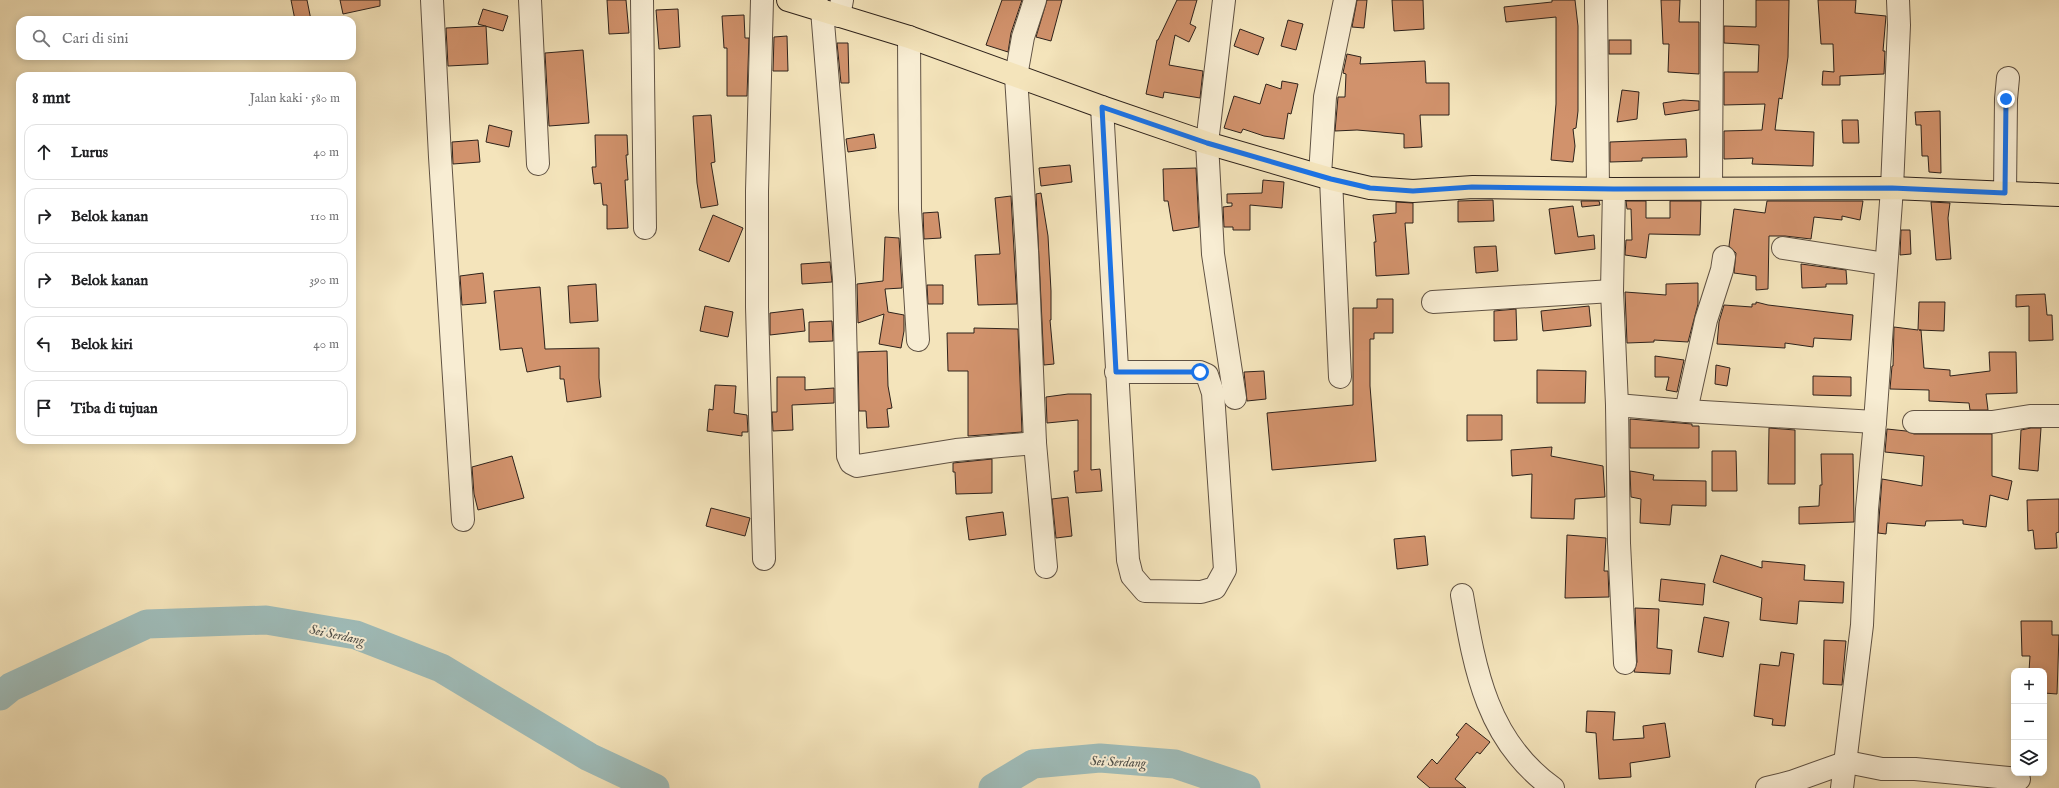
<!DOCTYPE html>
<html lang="id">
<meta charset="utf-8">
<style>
body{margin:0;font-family:"IM FELL English",serif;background:#f2f2f2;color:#202124}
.controls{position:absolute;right:12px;bottom:12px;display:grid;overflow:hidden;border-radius:8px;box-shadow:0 2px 10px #0003}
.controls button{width:36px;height:36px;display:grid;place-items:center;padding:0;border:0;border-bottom:1px solid #e0e0e0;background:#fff;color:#202124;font:20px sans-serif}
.stop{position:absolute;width:12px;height:12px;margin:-9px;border:3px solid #1a73e8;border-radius:50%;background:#fff}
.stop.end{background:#1a73e8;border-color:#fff;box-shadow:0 1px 4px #0008}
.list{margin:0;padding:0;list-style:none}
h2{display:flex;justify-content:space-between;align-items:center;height:52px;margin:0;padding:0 16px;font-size:17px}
h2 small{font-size:13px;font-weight:400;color:#757577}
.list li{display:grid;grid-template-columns:26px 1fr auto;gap:12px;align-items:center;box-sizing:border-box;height:56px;margin:0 8px 8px;padding:0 8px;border:1px solid #e0e0e0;border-radius:12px}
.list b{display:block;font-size:15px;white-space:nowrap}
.list em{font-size:13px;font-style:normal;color:#757577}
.icon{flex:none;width:22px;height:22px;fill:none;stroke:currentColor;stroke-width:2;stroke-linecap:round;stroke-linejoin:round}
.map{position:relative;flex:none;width:2059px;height:788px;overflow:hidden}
.search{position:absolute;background:#fff;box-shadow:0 2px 10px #0003;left:16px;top:16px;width:340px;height:44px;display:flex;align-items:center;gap:10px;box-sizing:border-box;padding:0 14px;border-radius:12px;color:#757577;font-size:15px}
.panel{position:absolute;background:#fff;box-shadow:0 2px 10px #0003;left:16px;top:72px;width:340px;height:372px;border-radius:12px}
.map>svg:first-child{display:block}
</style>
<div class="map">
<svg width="2059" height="788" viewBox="0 0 2059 788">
<rect width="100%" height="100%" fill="#f4e4bb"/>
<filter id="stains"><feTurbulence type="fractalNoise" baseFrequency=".005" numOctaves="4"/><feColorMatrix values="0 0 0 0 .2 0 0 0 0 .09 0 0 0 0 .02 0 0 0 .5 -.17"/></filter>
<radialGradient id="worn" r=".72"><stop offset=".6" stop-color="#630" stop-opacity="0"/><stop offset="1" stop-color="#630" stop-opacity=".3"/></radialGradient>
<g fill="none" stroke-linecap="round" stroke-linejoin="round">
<g stroke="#9fbcb9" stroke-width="29">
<polyline points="0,696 11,687 147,624 266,620 356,635 441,668 589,757 655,788"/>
<polyline points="993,788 1033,764 1100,758 1175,764 1246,788"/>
</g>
</g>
<g fill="#d1926c" stroke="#2e221b">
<polygon points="291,0 307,0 311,20 295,20"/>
<polygon points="340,0 380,0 380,6 343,14"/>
<polygon points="607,0 626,0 629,33 609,34"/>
<polygon points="1002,0 1022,0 1011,33 1008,52 986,45"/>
<polygon points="1047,0 1062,0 1051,41 1036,37"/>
<polygon points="1177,0 1197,0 1190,24 1196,27 1189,42 1175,35 1169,65 1203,71 1200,98 1164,92 1163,98 1146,94 1157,40 1158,40"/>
<polygon points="1357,0 1367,0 1364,28 1352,27"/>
<polygon points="1392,0 1423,0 1424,29 1394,31"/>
<polygon points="1552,0 1575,0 1578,26 1578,111 1576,128 1573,129 1575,146 1573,162 1551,160 1556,104 1556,17 1506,22 1504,7 1552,2"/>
<polygon points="1661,0 1680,0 1679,22 1699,22 1699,74 1668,72 1669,44 1663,44"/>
<polygon points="1756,0 1789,0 1788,57 1782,99 1779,98 1775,130 1814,132 1813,166 1752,164 1753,158 1724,159 1724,131 1762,130 1765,104 1724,105 1724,72 1758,72 1759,45 1724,43 1724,26 1756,27"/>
<polygon points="1818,0 1856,0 1855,13 1886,16 1883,51 1885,51 1884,74 1840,76 1840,85 1822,85 1823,71 1834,72 1833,44 1821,44"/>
<polygon points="483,9 508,16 503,31 478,24"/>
<polygon points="678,9 680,47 659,49 656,10"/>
<polygon points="744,15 745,38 749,38 747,96 727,96 727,48 724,48 722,16"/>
<polygon points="1288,20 1303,24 1296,50 1281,46"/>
<polygon points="486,26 488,64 448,66 446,28"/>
<polygon points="1240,29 1264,38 1258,55 1234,46"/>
<polygon points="787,36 788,71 773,71 774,37"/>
<rect x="1609" y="40" width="22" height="14"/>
<polygon points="837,43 848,43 849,83 841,83"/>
<polygon points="583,50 589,123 549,126 545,53"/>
<polygon points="1347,54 1361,57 1360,64 1425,61 1426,83 1449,83 1449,115 1420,115 1422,147 1404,148 1404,134 1357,130 1335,131 1338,97 1345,97 1346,74 1343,73"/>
<polygon points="1282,81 1298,84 1291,114 1288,113 1284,139 1264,136 1243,129 1241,133 1224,128 1234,96 1260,104 1266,84 1281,89"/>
<polygon points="1622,90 1639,92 1637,119 1617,122"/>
<polygon points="1683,100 1699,101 1699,110 1665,115 1663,103"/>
<polygon points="1940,111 1941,173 1929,172 1928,156 1922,156 1921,125 1916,125 1915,112"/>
<polygon points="711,115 715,162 711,163 718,205 701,208 697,183 693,116"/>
<polygon points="1842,120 1858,120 1859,143 1843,143"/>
<polygon points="489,125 512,131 509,147 486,142"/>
<polygon points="874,134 876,148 848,152 846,139"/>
<polygon points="595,135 627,135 628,155 626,155 628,180 625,180 628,228 607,229 607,205 603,205 601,183 594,184 592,167 596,167"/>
<polygon points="1686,139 1687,157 1642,158 1642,161 1610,162 1610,142"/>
<polygon points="478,140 480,162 453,164 452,142"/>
<polygon points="1070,165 1072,182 1041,186 1039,168"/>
<polygon points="1196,168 1199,227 1173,231 1168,201 1164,201 1163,169"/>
<polygon points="1263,180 1284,182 1282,208 1250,205 1250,230 1233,230 1233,227 1224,227 1223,207 1232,206 1232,203 1227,203 1227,194 1262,193"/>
<polygon points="1041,193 1048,236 1051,291 1051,320 1050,320 1054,364 1044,365 1036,194"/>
<polygon points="1011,196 1017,304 978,305 975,255 1000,254 995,198"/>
<polygon points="1493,200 1494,221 1458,222 1458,201"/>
<polygon points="1581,201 1599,201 1600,205 1582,207"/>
<polygon points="1626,201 1646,201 1646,218 1670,218 1670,201 1701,201 1700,235 1649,234 1646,258 1625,255 1626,240 1632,240 1631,209 1627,209"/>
<polygon points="1767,201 1863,201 1860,220 1842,216 1842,220 1814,217 1811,239 1785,236 1769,236 1768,289 1756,290 1756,276 1734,273 1736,253 1729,246 1734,209 1765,213"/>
<polygon points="1396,202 1413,203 1413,223 1405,223 1409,274 1376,276 1374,242 1376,242 1373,215 1396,213"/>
<polygon points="1931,202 1950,203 1948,218 1951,259 1936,260"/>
<polygon points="1573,206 1578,237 1594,235 1595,249 1555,254 1549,209"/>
<polygon points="938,212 941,238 924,239 923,213"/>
<polygon points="713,215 743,228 729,262 699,250"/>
<polygon points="1901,230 1910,230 1911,254 1900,255"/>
<polygon points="885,237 899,238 902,288 885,289 888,312 904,315 904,331 901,348 879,344 884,314 858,323 857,284 883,281"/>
<polygon points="1496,246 1498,271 1476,273 1474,247"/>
<polygon points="830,262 832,282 802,284 801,264"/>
<polygon points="1801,264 1846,270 1847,284 1826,284 1826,287 1802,288"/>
<polygon points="483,273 486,303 462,305 460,276"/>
<polygon points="1698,283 1698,304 1688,342 1654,340 1654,342 1627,343 1625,292 1666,295 1666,284"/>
<polygon points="596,284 598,321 570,323 568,286"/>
<polygon points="927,285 943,285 943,304 928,304"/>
<polygon points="540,287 545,349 599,348 599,378 601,397 567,402 564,379 560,379 560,366 527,372 522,348 500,350 494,291"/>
<polygon points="2045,294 2047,315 2052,315 2053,340 2029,341 2029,306 2016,307 2016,295"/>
<polygon points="1377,299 1393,299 1393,333 1374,333 1374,339 1370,339 1370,386 1376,461 1272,470 1267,413 1353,405 1353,308 1377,308"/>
<polygon points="1756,302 1768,305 1853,315 1851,340 1814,338 1813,347 1785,343 1785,348 1717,344 1719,322 1724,305 1752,307 1752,304 1756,304"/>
<polygon points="1919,302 1945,302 1944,331 1919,330 1921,330 1924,368 1950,370 1950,376 1990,371 1989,352 2016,352 2017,393 1986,394 1988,410 1970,410 1969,403 1929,401 1929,390 1890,389 1892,366 1893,366 1894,327 1918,330"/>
<polygon points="705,306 733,312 728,337 700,331"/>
<polygon points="1589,306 1591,326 1543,331 1541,311"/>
<polygon points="803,309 805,331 770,335 770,313"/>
<polygon points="1516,309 1517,340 1494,341 1494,311"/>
<polygon points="832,321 833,341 809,342 809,322"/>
<polygon points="974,328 1018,329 1022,432 968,436 968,371 948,371 947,333 974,333"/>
<polygon points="887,351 888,386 892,408 887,409 889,427 867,428 866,411 859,411 858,352"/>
<polygon points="1655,356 1684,360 1677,392 1666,390 1669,377 1655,377"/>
<polygon points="1716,365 1730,368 1727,386 1715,384"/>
<polygon points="1537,370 1586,371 1585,403 1537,403"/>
<polygon points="1264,371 1266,399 1247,401 1244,372"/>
<polygon points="1813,376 1851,377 1851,396 1813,395"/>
<polygon points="777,377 805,377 805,390 834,388 834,403 792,405 793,430 773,431 772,412 777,412"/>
<polygon points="715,385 736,386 734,413 747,415 748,432 742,432 742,436 707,431 709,409 713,410"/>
<polygon points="1068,394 1091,394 1091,470 1100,469 1102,491 1076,493 1074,471 1078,471 1078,420 1047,423 1046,397"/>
<polygon points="1467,415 1502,415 1502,440 1467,441"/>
<polygon points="1630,419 1692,424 1692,426 1699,426 1699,448 1630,448"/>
<polygon points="1769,428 1795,430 1795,484 1768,484"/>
<polygon points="2031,428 2041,428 2038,471 2019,469 2021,430"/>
<polygon points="1887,429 1906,431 1914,434 1992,434 1992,476 2012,481 2008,500 1990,495 1986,527 1963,524 1963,520 1926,521 1925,526 1887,523 1886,534 1878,533 1882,479 1922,486 1924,456 1885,452"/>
<polygon points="1552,447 1551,456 1603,466 1605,497 1575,499 1574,519 1531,518 1532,474 1512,476 1511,450"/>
<polygon points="1712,451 1736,451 1737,491 1712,491"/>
<polygon points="1821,454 1853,454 1854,522 1799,524 1799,507 1819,506 1820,485 1822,485"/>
<polygon points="512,456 524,498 478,510 474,494 472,467"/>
<polygon points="992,459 992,493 956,494 955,472 953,472 953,463"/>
<polygon points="1630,471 1654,475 1653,480 1706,481 1706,506 1672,505 1670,525 1640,523 1641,499 1631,497"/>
<polygon points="1068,497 1072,536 1056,538 1052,499"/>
<polygon points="2059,499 2059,532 2056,533 2057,548 2035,549 2033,530 2028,531 2027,500"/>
<polygon points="711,508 750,518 745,536 706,526"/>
<polygon points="1003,512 1006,535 969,540 966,517"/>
<polygon points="1567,535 1606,538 1604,571 1608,571 1609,597 1565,598"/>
<polygon points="1425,536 1428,565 1397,569 1394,539"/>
<polygon points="1721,555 1762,568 1762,561 1805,565 1804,580 1844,582 1843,603 1799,601 1797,624 1760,620 1762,598 1713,582"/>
<polygon points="1661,579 1705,584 1703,605 1659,601"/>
<polygon points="1635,608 1659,609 1657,648 1672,650 1670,674 1634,672 1637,662"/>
<polygon points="1704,617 1729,622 1723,657 1698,652"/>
<polygon points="2021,621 2052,621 2052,635 2059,635 2057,694 2044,693 2044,671 2029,671 2030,656 2022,656"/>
<polygon points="1824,640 1846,641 1842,685 1823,684"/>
<polygon points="1781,652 1794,654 1785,726 1772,725 1773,719 1754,716 1760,664 1779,666"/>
<polygon points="1587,711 1615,712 1613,740 1644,738 1643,726 1665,723 1670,757 1630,763 1631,777 1599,779 1596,733 1586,732"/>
<polygon points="1466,723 1490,742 1480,754 1477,752 1455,779 1466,788 1430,788 1417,777 1432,759 1437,764 1459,737 1456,735"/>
</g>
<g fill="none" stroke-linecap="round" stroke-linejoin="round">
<g stroke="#605243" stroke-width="24">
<g id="minor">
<polyline points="432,0 440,157 463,520"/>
<polyline points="530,0 538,164"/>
<polyline points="642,0 645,228"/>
<polyline points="762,0 757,191 757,307 764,559"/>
<polyline points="1035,0 1023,37 1016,76 1027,251 1035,443 1046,567"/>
<polyline points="1224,0 1207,143 1213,254 1235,398"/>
<polyline points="1596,0 1598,188"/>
<polyline points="822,10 844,279 848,456 851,463 857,466 956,450 1035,443"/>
<polyline points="839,16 842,0"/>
<polyline points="909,37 910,209 918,340"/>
<polyline points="1102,107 1128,560 1132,576 1145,591 1201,592 1215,588 1225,570 1213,393 1207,375 1200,372 1116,372"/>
<polyline points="1320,175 1325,97 1345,0"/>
<polyline points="1331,179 1340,377"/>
<polyline points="1711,188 1712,0"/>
<polyline points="1614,189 1612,291 1617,405 1619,543 1625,663"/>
<polyline points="2005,193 2006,99 2008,78"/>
<polyline points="1783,248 1886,264"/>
<polyline points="1433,302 1612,291"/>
<polyline points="1617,405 1686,411 1875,422"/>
<polyline points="1686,411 1706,320 1722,270 1724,257"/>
<polyline points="1914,422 1992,422 2030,416 2059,416"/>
<path d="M 1462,595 C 1475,670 1487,741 1553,788"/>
<polyline points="1767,788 1791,782 1847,762 1882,769 1915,769 2019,779"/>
<polyline points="1842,788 1862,625 1867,509 1875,422 1892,188 1899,25 1898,0"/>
</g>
</g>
<g stroke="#2e221b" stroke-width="24">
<polyline id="major" points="788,0 909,37 1102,107 1207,143 1331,179 1370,188 1413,191 1473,187 1614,189 1892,188 2059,195"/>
</g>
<use href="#minor" stroke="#f8edd3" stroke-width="22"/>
<use href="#major" stroke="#f4e4bb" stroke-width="22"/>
</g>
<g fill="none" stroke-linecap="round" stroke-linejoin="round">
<polyline stroke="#1a73e8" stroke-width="5" points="1200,372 1116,372 1102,107 1207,143 1331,179 1370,188 1413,191 1472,187 1614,189 1892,188 2005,193 2006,99"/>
</g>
<g text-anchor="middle" stroke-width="4" stroke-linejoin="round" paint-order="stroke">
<g font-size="13" font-style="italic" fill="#50504a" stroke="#f8edd3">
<text transform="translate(337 634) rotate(12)" y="5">Sei Serdang</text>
<text transform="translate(1118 761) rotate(2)" y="5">Sei Serdang</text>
</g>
</g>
<rect width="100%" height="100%" filter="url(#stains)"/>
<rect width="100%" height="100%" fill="url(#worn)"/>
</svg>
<div class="controls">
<button>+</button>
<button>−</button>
<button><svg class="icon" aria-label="layers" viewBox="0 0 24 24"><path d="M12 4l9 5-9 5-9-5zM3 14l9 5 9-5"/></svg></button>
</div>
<div class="stop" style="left:1200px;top:372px"></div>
<div class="stop end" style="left:2006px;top:99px"></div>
<div class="search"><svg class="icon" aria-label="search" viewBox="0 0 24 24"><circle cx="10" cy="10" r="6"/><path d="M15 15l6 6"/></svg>Cari di sini</div>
<section class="panel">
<h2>8 mnt<small>Jalan kaki · 580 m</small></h2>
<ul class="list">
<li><svg class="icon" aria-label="ahead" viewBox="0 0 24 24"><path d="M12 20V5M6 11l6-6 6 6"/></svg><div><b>Lurus</b></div><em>40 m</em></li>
<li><svg class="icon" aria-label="right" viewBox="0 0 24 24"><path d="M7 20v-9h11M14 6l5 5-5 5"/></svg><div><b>Belok kanan</b></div><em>110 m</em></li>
<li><svg class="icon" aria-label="right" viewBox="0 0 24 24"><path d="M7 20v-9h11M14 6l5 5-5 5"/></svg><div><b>Belok kanan</b></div><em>390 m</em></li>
<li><svg class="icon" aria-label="left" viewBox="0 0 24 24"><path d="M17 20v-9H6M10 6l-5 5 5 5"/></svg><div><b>Belok kiri</b></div><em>40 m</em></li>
<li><svg class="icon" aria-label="arrive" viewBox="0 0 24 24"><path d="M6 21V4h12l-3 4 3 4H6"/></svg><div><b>Tiba di tujuan</b></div></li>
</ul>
</section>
</div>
